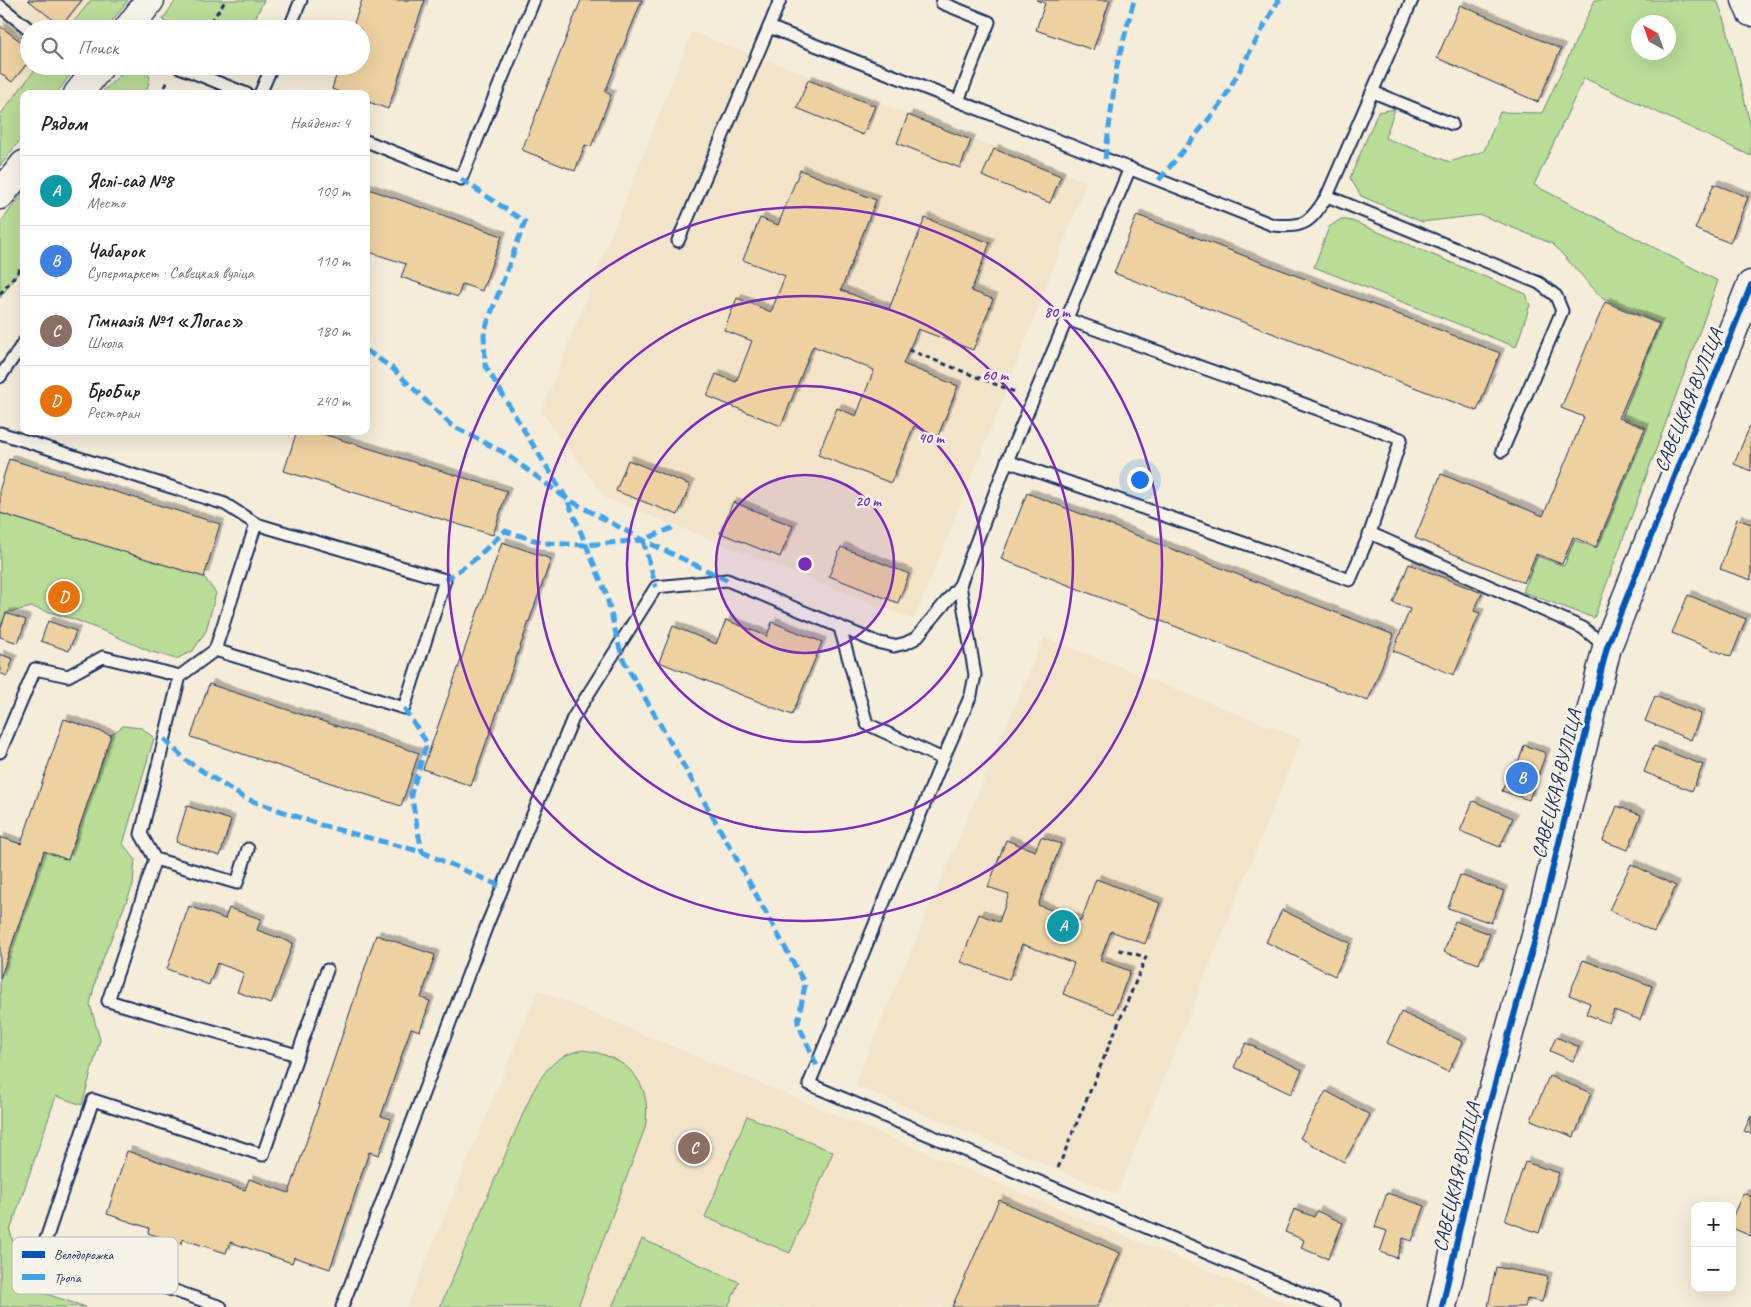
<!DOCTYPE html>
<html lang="ru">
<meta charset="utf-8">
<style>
body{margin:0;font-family:Caveat,sans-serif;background:#f2f2f2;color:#222}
.controls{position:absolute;right:15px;bottom:15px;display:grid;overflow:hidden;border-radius:10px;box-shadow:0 5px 20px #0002}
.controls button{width:45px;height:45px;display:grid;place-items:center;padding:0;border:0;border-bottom:1px solid #e0e0e0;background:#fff;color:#222;font:25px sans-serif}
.compass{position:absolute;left:1631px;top:15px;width:45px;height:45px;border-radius:50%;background:#fff;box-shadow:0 5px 20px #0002;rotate:320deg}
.you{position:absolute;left:1139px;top:479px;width:18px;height:18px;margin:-12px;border:4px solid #fff;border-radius:50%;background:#1a73e8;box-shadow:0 0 0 8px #1a73e833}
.badge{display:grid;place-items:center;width:32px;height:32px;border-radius:50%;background:#ea580c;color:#fff;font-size:16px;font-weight:700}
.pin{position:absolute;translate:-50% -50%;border:2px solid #fff;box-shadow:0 1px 5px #0006}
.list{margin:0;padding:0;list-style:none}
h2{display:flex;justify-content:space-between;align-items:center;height:65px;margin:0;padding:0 20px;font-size:21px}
h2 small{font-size:16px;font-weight:400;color:#767676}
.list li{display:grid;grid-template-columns:32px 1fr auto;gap:15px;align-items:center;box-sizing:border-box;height:70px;padding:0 20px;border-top:1px solid #e0e0e0}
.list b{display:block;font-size:19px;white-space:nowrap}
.list p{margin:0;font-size:16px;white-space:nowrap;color:#767676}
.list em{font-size:16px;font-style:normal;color:#767676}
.icon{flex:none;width:28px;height:28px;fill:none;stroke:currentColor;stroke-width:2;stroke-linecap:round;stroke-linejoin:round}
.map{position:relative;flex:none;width:1751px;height:1307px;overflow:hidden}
.search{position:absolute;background:#fff;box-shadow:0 5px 20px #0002;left:20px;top:20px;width:350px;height:55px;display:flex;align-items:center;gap:12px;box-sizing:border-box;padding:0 18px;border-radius:28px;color:#767676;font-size:19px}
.panel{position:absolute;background:#fff;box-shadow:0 5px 20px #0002;left:20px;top:90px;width:350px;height:345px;border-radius:10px}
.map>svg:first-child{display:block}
</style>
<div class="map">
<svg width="1751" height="1307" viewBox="0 0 1751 1307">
<defs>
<filter id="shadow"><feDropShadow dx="4.5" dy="-4.5" stdDeviation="0" flood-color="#0004"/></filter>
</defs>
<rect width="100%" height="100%" fill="#f5ecda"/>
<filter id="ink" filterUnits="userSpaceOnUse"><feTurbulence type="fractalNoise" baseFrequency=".02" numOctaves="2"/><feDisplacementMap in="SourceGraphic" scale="10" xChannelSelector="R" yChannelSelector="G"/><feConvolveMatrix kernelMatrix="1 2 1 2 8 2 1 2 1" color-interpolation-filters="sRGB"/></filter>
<g filter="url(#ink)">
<g fill="#f3e4c9">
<polygon points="0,0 91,0 68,29 29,29 29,66 38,66 0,115"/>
<polygon points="692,32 1087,182 1000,406 914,620 606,498 541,412"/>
<polygon points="1044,637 1301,739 1117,1194 854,1085"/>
<polygon points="538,990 1294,1307 407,1307"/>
</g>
<g fill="#b9dc97" stroke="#6a867a" fill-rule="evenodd">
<polygon points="91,0 128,0 106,29 68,29"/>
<polygon points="176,0 264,0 250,29 166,29 163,19"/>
<path d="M 1595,0 L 1717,0 L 1725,21 L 1751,127 L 1751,156 L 1584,78 L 1534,185 L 1718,281 L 1594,618 L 1523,592 L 1537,556 L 1564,566 L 1574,540 L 1597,548 L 1647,428 L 1622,417 L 1660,323 L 1603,299 L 1553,244 L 1481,215 L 1422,222 L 1361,196 L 1350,178 L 1378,112 L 1395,109 L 1385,138 L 1450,162 L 1484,151 L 1500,112 L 1542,113 ZM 1638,22 L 1668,22 L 1668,52 L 1638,52 Z"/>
<polygon points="38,66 77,66 56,94 24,94 24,135 0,166 0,115"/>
<polygon points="133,66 145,67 150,79 145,94 100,94 124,71"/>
<polygon points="24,192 24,265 0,298 0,223"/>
<polygon points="1341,219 1352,221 1526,294 1530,305 1516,347 1314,267 1329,227"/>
<polygon points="0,513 204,577 216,593 206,631 193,651 176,659 149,651 111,634 73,619 32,607 6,613 0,630"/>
<polygon points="123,726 142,728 154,738 123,844 135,859 133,885 98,971 90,1004 100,1040 82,1105 56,1096 10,1231 25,1287 86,1307 0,1307 0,979 44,851 68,860 111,735"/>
<path d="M 582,1050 C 626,1055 654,1082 645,1128 L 578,1307 L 440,1307 L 531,1095 C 544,1071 554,1056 582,1050 Z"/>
<polygon points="747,1116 833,1152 790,1253 705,1217"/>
<polygon points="642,1239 739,1282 728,1307 612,1307"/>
</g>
<g fill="#eed1a1" stroke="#1b2f5e" filter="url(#shadow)">
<polygon points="28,0 82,0 61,26"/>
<polygon points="362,0 425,0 388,109 366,101 366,94 344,94 332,89 339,66 361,66 361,29 352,29"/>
<polygon points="581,0 642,0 605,92 611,95 591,147 585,145 575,171 522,150"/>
<polygon points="1036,0 1110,0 1093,50 1036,30 1045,3"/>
<polygon points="1460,5 1561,49 1538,102 1437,58"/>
<polygon points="0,26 29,48 29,61 12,82 0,73"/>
<polygon points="808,80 875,106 863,135 797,108"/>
<polygon points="908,115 971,140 960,168 897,143"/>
<polygon points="994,149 1061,176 1050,203 982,176"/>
<polygon points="800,170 876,200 841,290 889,309 925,218 990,243 971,291 993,299 973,350 918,329 903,364 958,386 938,436 914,426 891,483 818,455 837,408 856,416 874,370 813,346 781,426 707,396 716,374 736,382 752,341 724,330 737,298 771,312 785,276 743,260 760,218 778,225"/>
<polygon points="1714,184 1748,197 1730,243 1695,229"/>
<polygon points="366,188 502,236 482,291 462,284 458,297 401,277 406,264 366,251"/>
<polygon points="1137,215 1500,353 1477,411 1114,273"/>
<polygon points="1605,302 1659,324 1619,418 1645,428 1596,547 1573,537 1562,564 1536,554 1524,583 1415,538 1441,474 1543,516 1584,417 1561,408"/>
<polygon points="1750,426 1751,427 1751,471 1734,464"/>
<polygon points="297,431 313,431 507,491 493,535 284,471"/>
<polygon points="9,459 220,524 204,577 0,513 0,488"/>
<polygon points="628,460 690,485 678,515 616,491"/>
<polygon points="1027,493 1394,635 1368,701 1001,559"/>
<polygon points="733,502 793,526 780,557 720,533"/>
<polygon points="1737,519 1751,524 1751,580 1720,569"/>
<polygon points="502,542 551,559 471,786 423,769"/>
<polygon points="841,547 909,574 898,603 829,576"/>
<polygon points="1409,564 1482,593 1474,611 1480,613 1454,675 1393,651 1410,609 1393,603"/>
<polygon points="1688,595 1746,619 1731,657 1672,633"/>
<polygon points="6,613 26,620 18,643 0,637 0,630"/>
<polygon points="726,620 767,636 772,622 822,642 792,715 659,662 673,626 716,644"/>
<polygon points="48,621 76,631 69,651 41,641"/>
<polygon points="0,654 13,659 7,676 0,673"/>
<polygon points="209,684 419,753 401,806 191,737"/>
<polygon points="1655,696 1701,714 1691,740 1645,721"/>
<polygon points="64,719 111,735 68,860 44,851 0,979 0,837 21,844"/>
<polygon points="1524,745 1546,753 1529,800 1502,791 1512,764 1517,766"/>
<polygon points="1654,746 1703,765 1692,791 1644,772"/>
<polygon points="1473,801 1513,818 1500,847 1460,831"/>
<polygon points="187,806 231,820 220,856 176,842"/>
<polygon points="1617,806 1641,815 1628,850 1603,841"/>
<polygon points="1041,837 1061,844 1038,905 1081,921 1096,879 1160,903 1145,944 1111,931 1100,960 1130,971 1114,1014 1063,994 1074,963 1022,944 1009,980 961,962 979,914 999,922 1009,894 988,887 1006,840 1035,851"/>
<polygon points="1631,864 1676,886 1654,932 1609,910"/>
<polygon points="1460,875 1504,891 1491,923 1448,908"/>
<polygon points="189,906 225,919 229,908 261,919 257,930 293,943 271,1004 237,992 244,973 217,963 209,985 167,969"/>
<polygon points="1282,910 1350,943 1335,976 1266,942"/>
<polygon points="1455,921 1490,934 1479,964 1444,952"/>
<polygon points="376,935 435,955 421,998 430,1001 420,1031 411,1028 381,1116 391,1119 379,1155 369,1152 330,1269 294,1257 292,1263 230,1242 226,1253 182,1239 181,1244 148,1233 149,1228 107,1214 127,1151 245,1190 249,1179 289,1193"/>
<polygon points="1583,960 1652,986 1640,1020 1614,1010 1609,1023 1586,1014 1590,1003 1569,995"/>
<polygon points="1401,1012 1463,1042 1448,1072 1387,1043"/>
<polygon points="1556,1037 1579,1047 1573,1061 1550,1051"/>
<polygon points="1246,1043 1302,1070 1291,1094 1234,1067"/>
<polygon points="1549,1076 1591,1093 1574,1137 1531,1120"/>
<polygon points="1326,1091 1370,1115 1344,1162 1300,1138"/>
<polygon points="1751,1116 1751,1134 1744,1131"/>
<polygon points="1525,1162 1559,1173 1539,1233 1505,1221"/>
<polygon points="1387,1193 1425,1206 1412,1241 1403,1238 1397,1258 1380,1252 1387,1231 1375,1227"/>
<polygon points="1743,1193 1751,1197 1751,1236 1732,1228 1732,1218"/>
<polygon points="999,1200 1120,1253 1097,1307 952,1307"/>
<polygon points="1294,1209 1314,1217 1317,1211 1343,1223 1328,1259 1301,1248 1304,1240 1285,1232"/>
<polygon points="1496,1267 1548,1277 1542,1302 1527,1299 1525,1307 1488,1307"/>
</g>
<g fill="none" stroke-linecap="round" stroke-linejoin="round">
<g stroke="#1b2f5e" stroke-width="15">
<g id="service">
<polyline points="780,0 769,27 958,101 989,22 942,3"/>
<polyline points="0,6 29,29"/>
<polyline points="289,29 301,0"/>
<polyline points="177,66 247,94"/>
<polyline points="1373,92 1452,124"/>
<polyline points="260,94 272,66"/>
<path d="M 958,101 L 1273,225 C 1306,228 1310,222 1327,196 L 1412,0"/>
<polyline points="366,141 461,179 534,0"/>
<polyline points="1327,196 1539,283 1556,296 1562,311 1502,451"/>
<polyline points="678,241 769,27"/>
<polyline points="0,377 24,342"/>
<polyline points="0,433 225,504 256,524 215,650 180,676 103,657 68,676 35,669 0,752"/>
<polyline points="1007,461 1350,580 1370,533 1401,439 1067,319"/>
<polyline points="1370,533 1583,628 1606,647"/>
<polyline points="960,585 975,675 971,695 943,759 809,1084 1334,1307"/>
<polyline points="840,628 867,724 943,759"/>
<polyline points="215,650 404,708 445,580 256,524"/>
<polyline points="180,676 141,834 155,859 237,883 248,849"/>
<polyline points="155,859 108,1001 297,1055"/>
<polyline points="221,1307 44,1245 93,1100 263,1155 327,970"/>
<polyline points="342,1307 487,925 573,718 656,587 727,580 876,642 894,646 906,643 916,638 960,585 1007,461 1130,168"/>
</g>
</g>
<g stroke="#1b2f5e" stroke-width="31">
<g id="tertiary">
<polyline points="1746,0 1751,12"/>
<polyline points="1442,1307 1481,1134 1536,936 1607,647 1751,285"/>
</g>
</g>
<g stroke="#1b2f5e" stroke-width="31">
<g id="secondary">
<polyline points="128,29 150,0"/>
<polyline points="78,94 100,66"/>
<polyline points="0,195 24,165"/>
</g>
</g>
<g stroke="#1b2f5e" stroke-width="3" stroke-dasharray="5 4" stroke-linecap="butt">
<polyline points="206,29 226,0"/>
<polyline points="159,94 168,82"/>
<polyline points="0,294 24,264"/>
<polyline points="909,350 1015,392"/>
<polyline points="1058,1168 1146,957 1116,949"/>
</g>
<use href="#service" stroke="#f7f3e8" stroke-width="11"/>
<use href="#tertiary" stroke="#f7f3e8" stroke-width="28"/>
<use href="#secondary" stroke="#f7f3e8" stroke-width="28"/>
<g stroke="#3da3ed" stroke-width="5" stroke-dasharray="10 5" stroke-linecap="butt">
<polyline points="1105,159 1117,65 1134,0"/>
<polyline points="461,179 525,222 484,332 485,365 523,429 567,499 643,540 727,580"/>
<polyline points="1159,180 1221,104 1278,1 1281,0"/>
<polyline points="366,350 392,368 451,425 503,452 567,499 606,593 619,646 624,661 730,847 805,984 798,1023 817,1066"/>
<polyline points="643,540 656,587"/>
<polyline points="445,580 474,560 505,531 544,543 586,545 643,540 677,526"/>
<polyline points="404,708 427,743 411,794 422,852"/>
<polyline points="164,739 187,761 244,798 324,826 422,852 503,887"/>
</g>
<g stroke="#f7f3e8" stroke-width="9">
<polyline id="cycleway" points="1442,1307 1481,1134 1536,936 1607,647 1751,285"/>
</g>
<use href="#cycleway" stroke="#0057b8" stroke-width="6"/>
</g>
</g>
<circle cx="805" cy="564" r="89" fill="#7b2cbf" fill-opacity=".12"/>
<g fill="none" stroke="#7b2cbf" stroke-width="2.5">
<circle cx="805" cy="564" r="89"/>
<circle cx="805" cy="564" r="178"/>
<circle cx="805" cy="564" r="268"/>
<circle cx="805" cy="564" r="357"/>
</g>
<g text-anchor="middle" stroke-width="5" stroke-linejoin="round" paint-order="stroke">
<g font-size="20" fill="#1b2f5e" stroke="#f7f3e8">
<text transform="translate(1688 400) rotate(-68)" y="7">САВЕЦКАЯ ВУЛІЦА</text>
<text transform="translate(1556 784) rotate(-76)" y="7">САВЕЦКАЯ ВУЛІЦА</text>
<text transform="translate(1456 1177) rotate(-77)" y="7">САВЕЦКАЯ ВУЛІЦА</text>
</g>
</g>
<rect x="12" y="1237" width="166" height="57" rx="8" fill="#f7f3e8" stroke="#b5b8bf" stroke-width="1"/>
<rect x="22" y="1251" width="23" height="7" fill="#0057b8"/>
<rect x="22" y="1274" width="23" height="6" fill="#3da3ed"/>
<g font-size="14" fill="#1b2f5e">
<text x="54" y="1259">Велодорожка</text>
<text x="54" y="1282">Тропа</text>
</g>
<circle cx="805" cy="564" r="8" fill="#7b2cbf" stroke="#f7f3e8" stroke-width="2.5"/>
<g font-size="15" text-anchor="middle" font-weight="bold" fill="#7b2cbf" stroke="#f7f3e8" stroke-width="5" stroke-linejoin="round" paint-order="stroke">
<text x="1057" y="317">80 m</text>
<text x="995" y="380">60 m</text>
<text x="931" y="443">40 m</text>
<text x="868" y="506">20 m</text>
</g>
</svg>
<div class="controls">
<button>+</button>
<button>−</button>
</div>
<svg class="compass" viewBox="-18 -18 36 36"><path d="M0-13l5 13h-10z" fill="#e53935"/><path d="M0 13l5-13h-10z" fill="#767676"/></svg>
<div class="you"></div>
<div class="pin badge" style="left:1063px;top:926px;background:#0f9aa8">A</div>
<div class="pin badge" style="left:1522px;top:778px;background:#3f7fe0">B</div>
<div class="pin badge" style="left:694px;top:1148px;background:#8d6e63">C</div>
<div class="pin badge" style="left:64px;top:597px;background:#e8710a">D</div>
<div class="search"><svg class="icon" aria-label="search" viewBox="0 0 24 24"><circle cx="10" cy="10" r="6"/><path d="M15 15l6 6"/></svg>Поиск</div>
<section class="panel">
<h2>Рядом<small>Найдено: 4</small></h2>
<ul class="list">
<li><span class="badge" style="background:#0f9aa8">A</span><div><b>Яслі-сад №8</b><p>Место</p></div><em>100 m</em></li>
<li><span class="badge" style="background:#3f7fe0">B</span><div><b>Чабарок</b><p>Супермаркет · Савецкая вуліца</p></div><em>110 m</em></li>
<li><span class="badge" style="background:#8d6e63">C</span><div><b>Гімназія №1 «Логас»</b><p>Школа</p></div><em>180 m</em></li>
<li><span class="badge" style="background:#e8710a">D</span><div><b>БроБир</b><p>Ресторан</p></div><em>240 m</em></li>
</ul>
</section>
</div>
